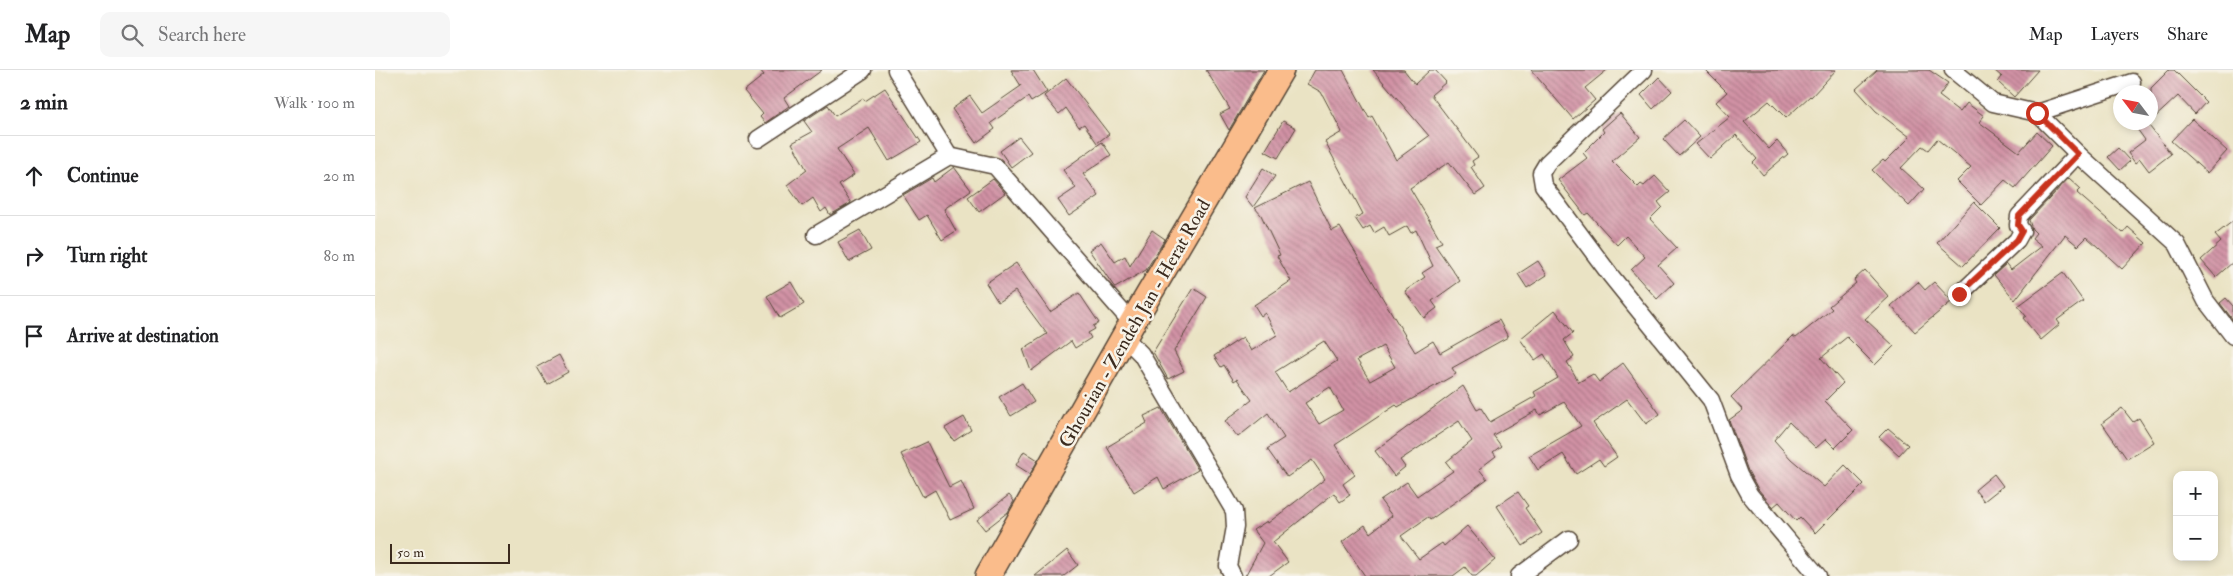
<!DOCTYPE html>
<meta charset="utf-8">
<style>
body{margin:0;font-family:"IM FELL Double Pica",serif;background:#f6f6f6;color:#202124}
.controls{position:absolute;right:15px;bottom:15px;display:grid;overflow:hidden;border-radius:10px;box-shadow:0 2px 8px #0003}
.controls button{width:45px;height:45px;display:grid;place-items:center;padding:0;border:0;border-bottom:1px solid #e0e0e0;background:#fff;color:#202124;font:25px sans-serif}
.compass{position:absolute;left:1738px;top:15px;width:45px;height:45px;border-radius:50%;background:#fff;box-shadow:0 2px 8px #0003;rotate:302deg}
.scale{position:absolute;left:15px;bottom:12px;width:120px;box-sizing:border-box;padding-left:5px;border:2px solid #3b2a1e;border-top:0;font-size:14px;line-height:18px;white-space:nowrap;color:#3b2a1e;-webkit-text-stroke:4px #f7f3e8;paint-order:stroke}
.stop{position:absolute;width:15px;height:15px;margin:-11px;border:4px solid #c8321e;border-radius:50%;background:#fff}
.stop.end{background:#c8321e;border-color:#fff;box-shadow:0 1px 5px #0008}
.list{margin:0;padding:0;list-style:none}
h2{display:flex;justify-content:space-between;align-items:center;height:65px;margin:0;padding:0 20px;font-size:21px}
h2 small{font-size:16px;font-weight:400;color:#757577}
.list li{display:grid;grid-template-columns:32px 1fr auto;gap:15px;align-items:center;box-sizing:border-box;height:80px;padding:0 20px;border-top:1px solid #e0e0e0}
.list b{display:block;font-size:19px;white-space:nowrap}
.list em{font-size:16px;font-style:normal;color:#757577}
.icon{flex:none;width:28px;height:28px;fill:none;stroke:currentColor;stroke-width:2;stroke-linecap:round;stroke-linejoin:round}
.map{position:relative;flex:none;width:1858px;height:506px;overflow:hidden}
header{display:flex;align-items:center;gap:30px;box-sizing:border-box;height:70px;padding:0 25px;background:#fff;border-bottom:1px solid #e0e0e0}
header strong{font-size:24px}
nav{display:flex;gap:28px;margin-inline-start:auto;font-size:18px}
.search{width:350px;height:45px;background:#f6f6f6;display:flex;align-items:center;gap:12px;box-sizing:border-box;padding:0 18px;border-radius:10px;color:#757577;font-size:19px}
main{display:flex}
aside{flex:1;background:#fff}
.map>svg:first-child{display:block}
</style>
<header>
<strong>Map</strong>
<div class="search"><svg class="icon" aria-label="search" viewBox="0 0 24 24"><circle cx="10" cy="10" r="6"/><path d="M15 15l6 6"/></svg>Search here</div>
<nav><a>Map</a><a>Layers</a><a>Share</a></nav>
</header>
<main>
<aside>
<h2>2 min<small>Walk · 100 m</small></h2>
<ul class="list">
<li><svg class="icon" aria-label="ahead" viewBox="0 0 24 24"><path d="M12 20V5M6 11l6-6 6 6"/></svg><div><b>Continue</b></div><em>20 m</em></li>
<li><svg class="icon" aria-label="right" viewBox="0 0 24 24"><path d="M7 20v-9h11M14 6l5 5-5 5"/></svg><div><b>Turn right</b></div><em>80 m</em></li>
<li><svg class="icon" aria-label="arrive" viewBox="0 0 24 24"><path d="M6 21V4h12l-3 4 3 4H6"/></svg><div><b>Arrive at destination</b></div></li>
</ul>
</aside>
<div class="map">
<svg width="1858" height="506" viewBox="0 0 1858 506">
<defs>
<pattern id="building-back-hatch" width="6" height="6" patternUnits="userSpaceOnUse" patternTransform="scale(1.25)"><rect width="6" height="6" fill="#d192a5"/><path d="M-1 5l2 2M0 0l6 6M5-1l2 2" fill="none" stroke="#ab7786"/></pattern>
</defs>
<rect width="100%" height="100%" fill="#f7f3e8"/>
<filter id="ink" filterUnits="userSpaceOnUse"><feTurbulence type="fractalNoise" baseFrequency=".02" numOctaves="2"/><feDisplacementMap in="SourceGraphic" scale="10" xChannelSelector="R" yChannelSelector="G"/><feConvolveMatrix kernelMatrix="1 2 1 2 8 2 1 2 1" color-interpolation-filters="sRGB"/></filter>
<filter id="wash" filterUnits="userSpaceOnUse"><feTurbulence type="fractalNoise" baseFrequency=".0096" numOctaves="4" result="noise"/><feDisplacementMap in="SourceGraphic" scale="20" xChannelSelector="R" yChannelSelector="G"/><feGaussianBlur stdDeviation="1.12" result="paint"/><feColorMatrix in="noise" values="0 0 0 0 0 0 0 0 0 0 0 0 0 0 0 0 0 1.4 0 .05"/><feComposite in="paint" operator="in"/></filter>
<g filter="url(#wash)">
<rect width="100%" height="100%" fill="#eae3c4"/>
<g id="blocks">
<g fill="url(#building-back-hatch)" fill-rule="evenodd">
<polygon points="385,0 447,0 409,28 414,36 390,53 385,47 388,44 369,21 389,5"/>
<polygon points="636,0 658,0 672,22 656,32 653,27 616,53 620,59 601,73 577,39 595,26 607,43 646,16"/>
<polygon points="831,0 889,0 854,60 845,44 855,39"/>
<polygon points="940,0 968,0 994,48 997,46 1021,90 1054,66 998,0 1029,0 1040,14 1055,0 1060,0 1071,12 1056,25 1103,87 1097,91 1099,95 1096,97 1110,118 1100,125 1074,92 1035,118 1067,172 1060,175 1085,211 1057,231 1062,238 1049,248 1030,221 1050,207 1047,203 1058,196 1041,160 1036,163 1032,156 1014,166 1009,157 999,163 995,156 988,160 980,148 988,144 950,72 967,62 946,22 932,14"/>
<polygon points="1156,0 1232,0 1210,18 1220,30 1198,49"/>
<polygon points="1330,0 1461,0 1436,27 1435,26 1411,48 1394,31 1369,52 1394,79 1402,71 1413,84 1388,105 1378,93 1382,89 1361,65 1335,89 1321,74 1355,47 1341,32 1352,22"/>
<polygon points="1502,0 1554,0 1573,13 1564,26 1585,42 1592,33 1609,46 1604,52 1644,82 1662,62 1677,76 1640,118 1630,110 1606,135 1582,111 1596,97 1562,69 1553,80 1547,76 1526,98 1549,119 1534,136 1497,100 1508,90 1510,92 1535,67 1501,41 1481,19"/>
<polygon points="1619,0 1663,0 1639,27 1623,12 1627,7"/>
<polygon points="1794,0 1799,0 1831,32 1820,44 1803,26 1776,51 1776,18"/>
<polygon points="1284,7 1297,21 1278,39 1266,25"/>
<polygon points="691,8 734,64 722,73 709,54 704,57 691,38 684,44 669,26"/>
<polygon points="510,18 546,72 514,91 494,58 462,79 479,105 464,115 476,133 455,145 451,138 446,142 438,128 427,136 412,115 432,100 417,73 437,62 429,51 453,35 460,46 488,28 490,31"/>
<polygon points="1245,43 1265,67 1237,91 1263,117 1266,114 1269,116 1280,106 1295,122 1283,132 1287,137 1275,149 1302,178 1283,195 1299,213 1282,229 1256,200 1270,187 1251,166 1242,175 1213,143 1210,145 1183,110 1212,88 1208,83 1229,62 1227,59"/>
<polygon points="1817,49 1852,81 1832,103 1796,71"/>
<polygon points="1309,50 1325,67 1304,86 1288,69"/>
<polygon points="908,51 921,58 903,88 890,81"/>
<polygon points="1757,52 1771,52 1796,84 1774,101 1765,89 1760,93 1753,83 1770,70"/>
<polygon points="644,67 656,82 636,97 625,81"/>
<polygon points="727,72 736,85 708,104 724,126 694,146 683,130 701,118 688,100"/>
<polygon points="1743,78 1755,91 1745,100 1733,87"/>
<polygon points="579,97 596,120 569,139 581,161 567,170 552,145 544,150 528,125 557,108 559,112"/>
<polygon points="888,98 900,106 878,137 870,127"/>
<polygon points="1694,108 1706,119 1702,123 1748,163 1753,157 1771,173 1747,199 1712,167 1703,176 1690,165 1640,230 1619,205 1631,194 1636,200 1667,176 1657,168 1661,163 1657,159 1654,150"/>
<polygon points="618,109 630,123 604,142 593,127"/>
<path d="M 933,112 L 957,161 L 965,157 L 1040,282 L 1058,271 L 1065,283 L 1124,250 L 1133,267 L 1077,298 L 1081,304 L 1023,337 L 1021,335 L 960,375 L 980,405 L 968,414 L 975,425 L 965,432 L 959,423 L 898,472 L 913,492 L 894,506 L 870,506 L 888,473 L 878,460 L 892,451 L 893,453 L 950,409 L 937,390 L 912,407 L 892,379 L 909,368 L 893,343 L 863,367 L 850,351 L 877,330 L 862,309 L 859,311 L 849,295 L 846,297 L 839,286 L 868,267 L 876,281 L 902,265 L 890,243 L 886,246 L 879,235 L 916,211 L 902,186 L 905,185 L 886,145 L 880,138 ZM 949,271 L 962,291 L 913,322 L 900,302 ZM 1008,276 L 1020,297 L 995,311 L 982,290 ZM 955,317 L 968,340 L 944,354 L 930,333 Z"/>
<polygon points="1599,132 1625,158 1588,196 1562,173"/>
<polygon points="1858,151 1858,192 1841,207 1826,190 1846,172 1840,165"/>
<polygon points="485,160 496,180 474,192 463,172"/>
<polygon points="777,160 790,169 771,200 740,218 714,180 726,172 740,192 750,186 755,196"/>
<polygon points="1163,191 1172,205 1152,218 1143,204"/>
<polygon points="641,193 675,242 704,223 724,253 718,256 720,259 713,263 716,268 700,278 696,271 656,301 648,279 672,264 640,221 623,232 611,213"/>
<polygon points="1490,200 1514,227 1490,249 1519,276 1500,295 1472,267 1446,288 1468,313 1450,331 1478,360 1460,378 1451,369 1441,378 1414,352 1399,370 1416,389 1449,417 1470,395 1489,414 1440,463 1425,447 1421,451 1404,432 1398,437 1383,419 1373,401 1354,350 1368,340 1356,327 1418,266 1421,268 1457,239 1454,236 1481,213 1479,210"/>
<polygon points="1688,203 1708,231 1682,250 1685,254 1666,270 1648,248 1651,246 1643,236"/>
<polygon points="416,212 429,234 405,248 392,226"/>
<polygon points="1543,212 1550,220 1559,212 1577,231 1540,262 1516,236"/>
<polygon points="818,218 832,227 799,281 809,301 793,309 778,282"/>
<polygon points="1851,228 1858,236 1858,250 1845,233"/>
<polygon points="1180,240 1198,263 1189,270 1199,287 1192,292 1204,312 1218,304 1224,312 1248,293 1285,344 1271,354 1252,329 1218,353 1242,387 1229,396 1224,389 1201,404 1188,384 1163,400 1154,386 1206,356 1189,332 1165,345 1162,340 1118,365 1126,376 1118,382 1121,386 1104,399 1112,409 1055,450 1053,447 1026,466 1044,489 1067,473 1069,476 1092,456 1120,490 1101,506 1097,506 1090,497 1078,506 990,506 967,472 990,455 995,463 1017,446 1005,430 1032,412 1042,426 1078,401 1071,392 1097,371 1084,351 1025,390 1030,397 1019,406 1000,381 1088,316 1102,340 1106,338 1115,352 1161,326 1159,322 1183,308 1169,284 1160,290 1145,269"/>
<polygon points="184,285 193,302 172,314 162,297"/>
<polygon points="647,313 659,332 636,346 624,327"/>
<polygon points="786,338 823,400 789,419 783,407 759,422 732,377 772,353 769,346"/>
<polygon points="1747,338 1758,352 1764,348 1779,372 1752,389 1727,353"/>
<polygon points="589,347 596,360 579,371 570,358"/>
<polygon points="1513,358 1533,375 1524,385 1504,367"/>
<polygon points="552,372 574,417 586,411 599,439 575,450 560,420 548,427 526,384"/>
<polygon points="649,381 663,390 655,404 641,395"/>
<polygon points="1619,404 1628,416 1609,431 1600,420"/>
<polygon points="1143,422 1153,436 1150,438 1167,463 1148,476 1122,436"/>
<polygon points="634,425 639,431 633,442 610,460 602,450"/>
<polygon points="692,480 703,495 689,506 660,506"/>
</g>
</g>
</g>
<g filter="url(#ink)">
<use href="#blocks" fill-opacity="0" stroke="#554637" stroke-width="1"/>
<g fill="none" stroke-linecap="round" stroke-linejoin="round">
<g stroke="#554637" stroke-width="19">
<g id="minor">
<polyline points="521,0 574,86 620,96 757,253"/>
<polyline points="1269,0 1172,93 1166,103 1168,115 1236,206 1336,330 1364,405 1375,425 1443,506"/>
<polyline points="1578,0 1618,33 1662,43 1757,12"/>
<polyline points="1662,43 1703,84 1802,174 1831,231 1858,266"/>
<polyline points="383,69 488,0"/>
<polyline points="441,165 574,86"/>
<polyline points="1585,224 1642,170 1647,161 1643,155 1644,146 1703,84"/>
<polyline points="749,267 766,284 859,441 860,457 853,496 858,506"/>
<polyline points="1144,506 1194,469"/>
</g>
</g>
<g stroke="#554637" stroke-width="28">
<polyline id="primary" points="613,506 757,253 906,0"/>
</g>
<use href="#minor" stroke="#fff" stroke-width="16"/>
<use href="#primary" stroke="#fabc8b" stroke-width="25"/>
</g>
</g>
<g fill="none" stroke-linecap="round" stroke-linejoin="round" filter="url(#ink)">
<polyline stroke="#c8321e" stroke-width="6" points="1584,224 1642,170 1647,161 1643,155 1644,146 1703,84 1662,43"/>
</g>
<g text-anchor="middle" stroke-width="5" stroke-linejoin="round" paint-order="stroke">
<g font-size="19" fill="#3b2a1e" stroke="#f7f3e8">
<text transform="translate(759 253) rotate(-60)" y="7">Ghourian - Zendeh Jan - Herat Road</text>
</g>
</g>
</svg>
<div class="controls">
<button>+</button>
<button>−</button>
</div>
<svg class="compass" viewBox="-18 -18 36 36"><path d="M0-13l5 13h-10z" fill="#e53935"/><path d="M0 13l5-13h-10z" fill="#757577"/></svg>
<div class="scale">50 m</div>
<div class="stop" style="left:1662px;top:43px"></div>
<div class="stop end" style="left:1584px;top:224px"></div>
</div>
</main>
